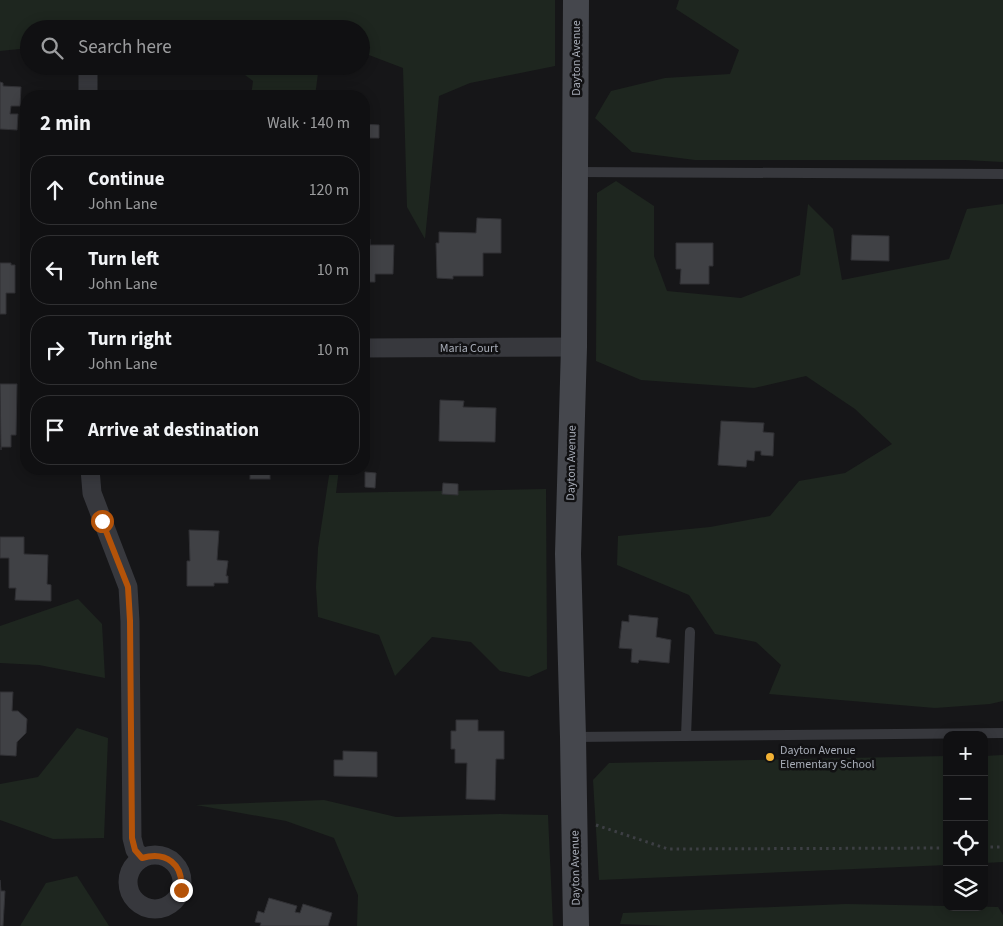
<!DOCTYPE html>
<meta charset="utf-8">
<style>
body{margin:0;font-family:"Source Sans 3",sans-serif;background:#1e1e20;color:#f1f3f6}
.controls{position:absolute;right:15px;bottom:15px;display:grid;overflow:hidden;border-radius:10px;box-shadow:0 2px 12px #0003}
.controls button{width:45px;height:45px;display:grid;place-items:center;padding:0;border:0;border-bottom:1px solid #303032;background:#101012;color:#f1f3f6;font:25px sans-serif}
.stop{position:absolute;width:15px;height:15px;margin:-11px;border:4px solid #b45309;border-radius:50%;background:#fff}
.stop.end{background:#b45309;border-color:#fff;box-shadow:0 1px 5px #0008}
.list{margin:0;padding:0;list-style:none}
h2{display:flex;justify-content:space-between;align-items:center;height:65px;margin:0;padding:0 20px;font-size:21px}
h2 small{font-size:16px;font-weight:400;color:#9c9d9f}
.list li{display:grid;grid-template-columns:32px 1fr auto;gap:15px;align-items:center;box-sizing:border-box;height:70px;margin:0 10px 10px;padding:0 10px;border:1px solid #303032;border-radius:20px}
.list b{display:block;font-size:19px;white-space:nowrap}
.list p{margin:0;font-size:16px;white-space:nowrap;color:#9c9d9f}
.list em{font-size:16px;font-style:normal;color:#9c9d9f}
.icon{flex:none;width:28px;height:28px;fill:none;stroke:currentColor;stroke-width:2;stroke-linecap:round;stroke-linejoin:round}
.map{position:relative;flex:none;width:1003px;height:926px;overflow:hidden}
.search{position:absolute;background:#101012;box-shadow:0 2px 12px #0003;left:20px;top:20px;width:350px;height:55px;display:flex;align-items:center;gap:12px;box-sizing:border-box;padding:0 18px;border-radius:28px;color:#9c9d9f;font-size:19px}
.panel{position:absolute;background:#101012;box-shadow:0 2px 12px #0003;left:20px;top:90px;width:350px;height:385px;border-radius:20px}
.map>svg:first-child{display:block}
</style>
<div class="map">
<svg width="1003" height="926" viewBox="0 0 1003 926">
<rect width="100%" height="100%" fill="#161618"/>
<g fill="#1e261f">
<polygon points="0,0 555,0 555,66 470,83 439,96 425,239 407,207 403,68 361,52 361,29 29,29 29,48 0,51"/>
<polygon points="679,0 1003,0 1003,162 965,160 695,160 632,152 595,118 611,91 665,78 730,74 739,50 676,9"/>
<polygon points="233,66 319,66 315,96 251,96 253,81"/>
<polygon points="616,181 654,206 654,256 667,291 741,298 800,275 808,204 833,229 842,280 949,259 967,209 1003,204 1003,701 990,704 935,708 769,694 781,665 756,642 715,634 689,595 617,565 618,536 710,527 770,516 799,481 845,473 892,444 855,409 806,376 754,388 641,380 596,361 597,193"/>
<polygon points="330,469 339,469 336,493 546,489 547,669 529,677 500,671 471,642 432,637 395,676 379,635 318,617 316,587 318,548"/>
<polygon points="78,599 102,624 105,678 39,665 0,663 0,626"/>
<polygon points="77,728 108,738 104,838 53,839 0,820 0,784 38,777"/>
<polygon points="1003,755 1003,862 984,863 984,756"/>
<polygon points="947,756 947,865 599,880 593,780 609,763"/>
<polygon points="324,800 396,817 500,814 548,815 553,926 357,926 358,895 334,838 286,821 196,805"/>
<polygon points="77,876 109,926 20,926 46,883"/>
<polygon points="846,904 998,907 1003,915 1003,926 670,926 620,924 623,913"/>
</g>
<g fill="#404145" stroke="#303034">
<polygon points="0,82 3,83 3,86 21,87 20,106 11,106 10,114 18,114 17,130 0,129"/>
<polygon points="364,124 379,125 379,138 364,138"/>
<polygon points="477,218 501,219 501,253 483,253 483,276 453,276 453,279 437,278 436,243 439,243 439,232 476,233"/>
<polygon points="852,235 889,236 889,261 851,260"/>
<polygon points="364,239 370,239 370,245 394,245 393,274 375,274 375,282 364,282"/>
<polygon points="676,243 713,243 713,266 709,266 709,284 680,284 681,269 676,269"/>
<polygon points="0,263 11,263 11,265 15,265 15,293 6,293 6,314 0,314"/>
<polygon points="0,384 17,384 16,435 11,435 11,447 1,447 1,450"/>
<polygon points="440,400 464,401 463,407 496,408 495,442 439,441"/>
<polygon points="721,421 764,423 763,432 774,433 773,456 761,455 761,451 755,451 754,461 747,460 746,467 718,465"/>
<rect x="185" y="469" width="29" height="2"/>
<rect x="250" y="469" width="20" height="10"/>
<polygon points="365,472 376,473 375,488 365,487"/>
<polygon points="443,483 458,484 458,495 442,494"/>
<polygon points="189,530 219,531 217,560 228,561 226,576 228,576 228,583 214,583 214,586 187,586 187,561 190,561"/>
<polygon points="0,537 24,537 24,554 48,555 47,584 51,585 51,601 15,600 16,588 9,588 9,558 0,558"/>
<polygon points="629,615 658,618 656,637 671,640 669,663 639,660 638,663 631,662 632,649 619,648 622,621 629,622"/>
<polygon points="0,692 13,692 12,711 18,711 27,719 26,733 17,742 16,756 0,755"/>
<polygon points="456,720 478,720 478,731 504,731 504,759 496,759 495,800 466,799 467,763 455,763 455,749 451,749 451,731 456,731"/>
<polygon points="343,751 377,752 377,777 334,776 334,760 343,760"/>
<polygon points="0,880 1,891 5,891 3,926 0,926"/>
<polygon points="269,898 297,906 295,912 300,913 303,904 332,913 328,926 260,926 261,923 255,922 258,911 264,913"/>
</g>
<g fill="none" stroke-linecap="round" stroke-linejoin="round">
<g stroke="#3d3f44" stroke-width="3" stroke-dasharray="2.5 4" stroke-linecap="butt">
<polyline points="596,825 668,849 947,848"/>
<polyline points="984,847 1003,847"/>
</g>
<g stroke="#37383d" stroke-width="10">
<polyline points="576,172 1003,174"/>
<polyline points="686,736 690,632"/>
<polyline points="574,737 1003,733"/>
</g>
<g stroke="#37383d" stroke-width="19">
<polyline points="88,69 88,96"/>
<polyline points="364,348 574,347"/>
<polyline points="90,469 92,493 128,587 130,621 132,838 135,850 142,858"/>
<circle cx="155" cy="882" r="27"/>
</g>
<polyline stroke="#45474d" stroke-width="26" points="576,926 573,737 568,554 574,347 576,0"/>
</g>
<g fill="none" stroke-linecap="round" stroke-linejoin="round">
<path stroke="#b45309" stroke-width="6" d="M 102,521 L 128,587 L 130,621 L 132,838 L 135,850 L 142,858 C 166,851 184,864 181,890"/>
</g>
<circle fill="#f2b134" stroke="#111113" stroke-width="2" cx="770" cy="757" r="5"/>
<g text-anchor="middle" stroke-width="5" stroke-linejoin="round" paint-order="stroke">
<g font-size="12" fill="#a8adb8" stroke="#111113">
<text transform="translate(576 58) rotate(-90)" y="4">Dayton Avenue</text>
<text x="469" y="352">Maria Court</text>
<text transform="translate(571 463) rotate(-89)" y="4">Dayton Avenue</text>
<text transform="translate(575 868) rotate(-91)" y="4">Dayton Avenue</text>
</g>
<g font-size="12" fill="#a8adb8" stroke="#111113" text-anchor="start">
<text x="780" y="754">Dayton Avenue<tspan x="780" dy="14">Elementary School</tspan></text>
</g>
</g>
</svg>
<div class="controls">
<button>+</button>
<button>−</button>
<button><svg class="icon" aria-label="locate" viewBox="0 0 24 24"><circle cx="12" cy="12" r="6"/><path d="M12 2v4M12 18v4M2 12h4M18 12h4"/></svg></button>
<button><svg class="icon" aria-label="layers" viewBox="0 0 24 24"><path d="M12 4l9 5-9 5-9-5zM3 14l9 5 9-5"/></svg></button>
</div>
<div class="stop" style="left:102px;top:521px"></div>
<div class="stop end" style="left:181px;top:890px"></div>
<div class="search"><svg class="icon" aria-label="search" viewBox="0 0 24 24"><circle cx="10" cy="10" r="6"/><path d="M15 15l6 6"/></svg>Search here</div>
<section class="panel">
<h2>2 min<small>Walk · 140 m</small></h2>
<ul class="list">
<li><svg class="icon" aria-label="ahead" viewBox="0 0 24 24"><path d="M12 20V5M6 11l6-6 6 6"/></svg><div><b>Continue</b><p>John Lane</p></div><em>120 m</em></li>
<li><svg class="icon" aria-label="left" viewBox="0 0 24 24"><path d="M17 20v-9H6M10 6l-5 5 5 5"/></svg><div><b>Turn left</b><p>John Lane</p></div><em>10 m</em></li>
<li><svg class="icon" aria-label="right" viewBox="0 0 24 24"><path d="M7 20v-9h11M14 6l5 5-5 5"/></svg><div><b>Turn right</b><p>John Lane</p></div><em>10 m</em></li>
<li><svg class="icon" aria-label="arrive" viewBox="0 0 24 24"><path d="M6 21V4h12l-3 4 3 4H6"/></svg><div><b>Arrive at destination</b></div></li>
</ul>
</section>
</div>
